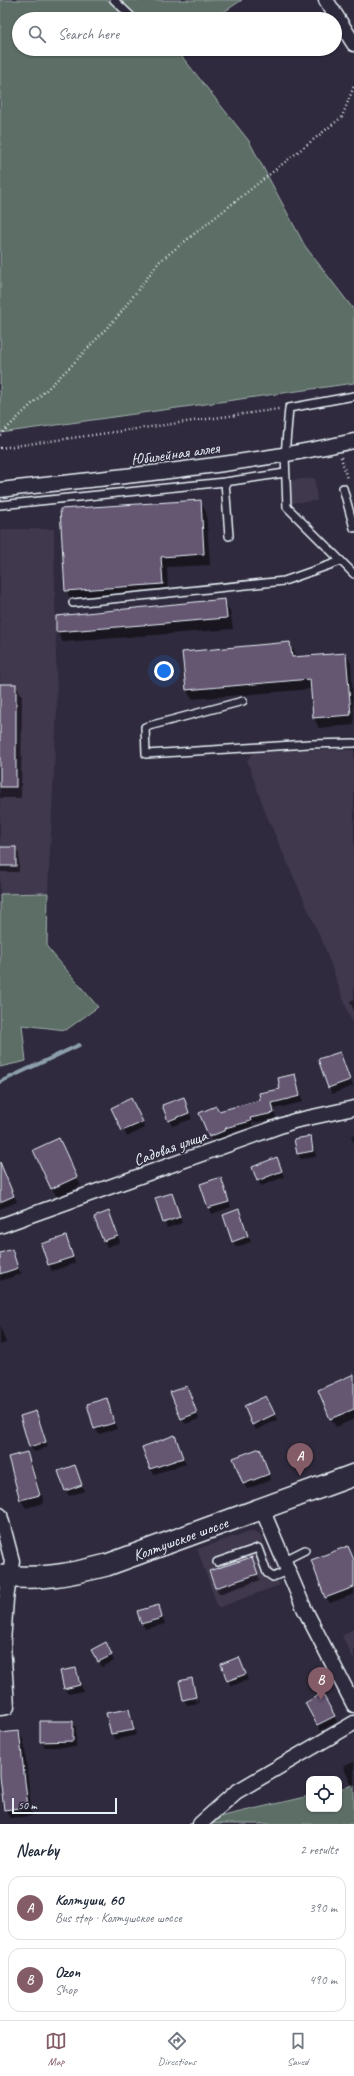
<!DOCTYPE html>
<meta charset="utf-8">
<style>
body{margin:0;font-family:Caveat,sans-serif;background:#f6f6f7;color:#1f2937}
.controls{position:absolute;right:12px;bottom:12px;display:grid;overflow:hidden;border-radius:8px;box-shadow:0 1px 3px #0004}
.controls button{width:36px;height:36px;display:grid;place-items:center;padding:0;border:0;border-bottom:1px solid #e0e1e3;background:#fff;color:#1f2937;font:20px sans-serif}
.scale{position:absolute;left:12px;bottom:10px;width:105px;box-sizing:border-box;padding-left:4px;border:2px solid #e8f1f8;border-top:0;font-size:11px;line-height:14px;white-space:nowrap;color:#e8f1f8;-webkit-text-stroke:3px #2f2a3d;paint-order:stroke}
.you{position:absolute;left:164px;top:671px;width:14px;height:14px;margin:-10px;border:3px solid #fff;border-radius:50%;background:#1a73e8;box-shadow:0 0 0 6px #1a73e833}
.badge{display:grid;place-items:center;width:26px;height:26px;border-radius:50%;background:#845c67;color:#fff;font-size:13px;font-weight:700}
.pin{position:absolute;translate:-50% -33px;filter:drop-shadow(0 1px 2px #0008)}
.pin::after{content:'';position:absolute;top:21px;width:14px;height:12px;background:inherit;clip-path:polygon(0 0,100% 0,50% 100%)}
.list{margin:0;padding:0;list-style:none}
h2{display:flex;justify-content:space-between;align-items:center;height:52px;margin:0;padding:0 16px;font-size:17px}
h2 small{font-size:13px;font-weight:400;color:#747a83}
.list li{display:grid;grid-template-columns:26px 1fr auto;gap:12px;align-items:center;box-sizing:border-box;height:64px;margin:0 8px 8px;padding:0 8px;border:1px solid #e0e1e3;border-radius:12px}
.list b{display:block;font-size:15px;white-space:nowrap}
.list p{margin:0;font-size:13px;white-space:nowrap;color:#747a83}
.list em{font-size:13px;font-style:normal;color:#747a83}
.icon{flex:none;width:22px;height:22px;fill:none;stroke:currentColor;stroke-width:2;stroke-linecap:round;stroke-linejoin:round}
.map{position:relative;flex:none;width:354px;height:1824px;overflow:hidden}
.search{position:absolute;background:#fff;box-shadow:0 1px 3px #0004;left:12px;right:12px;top:12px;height:44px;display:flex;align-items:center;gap:10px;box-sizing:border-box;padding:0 14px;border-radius:22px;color:#747a83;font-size:15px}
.sheet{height:196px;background:#fff}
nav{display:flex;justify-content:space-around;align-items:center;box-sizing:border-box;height:56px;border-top:1px solid #e0e1e3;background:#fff;font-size:11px;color:#747a83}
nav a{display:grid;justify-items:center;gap:2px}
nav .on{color:#845c67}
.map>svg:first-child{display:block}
</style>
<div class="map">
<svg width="354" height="1824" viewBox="0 0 354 1824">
<rect width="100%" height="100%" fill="#2f2a3d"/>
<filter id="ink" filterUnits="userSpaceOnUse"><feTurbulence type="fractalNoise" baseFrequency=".025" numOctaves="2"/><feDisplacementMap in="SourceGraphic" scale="8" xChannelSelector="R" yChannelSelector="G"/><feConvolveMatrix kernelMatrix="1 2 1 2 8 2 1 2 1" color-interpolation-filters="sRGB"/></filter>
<g filter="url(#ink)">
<g fill="#3f374d">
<polygon points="315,478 317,501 291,503 290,480"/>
<polygon points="0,529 54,529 57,709 48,893 0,894"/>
<polygon points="256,750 354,750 354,1029 324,946 265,812 247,760"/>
<polygon points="250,1531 260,1534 280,1585 218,1608 197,1549"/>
<polygon points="354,1628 354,1661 342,1636"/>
</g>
<g fill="#5c6e65" stroke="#a2b0ae">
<polygon points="0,0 242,0 213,19 19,19 19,49 176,49 249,141 305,246 354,310 354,383 0,433"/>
<polygon points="48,893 47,947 98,1007 66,1030 22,1025 26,1061 0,1067 0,894"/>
<polygon points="354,1785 354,1824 189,1824 309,1796 309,1809 339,1809 339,1789"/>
</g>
<g fill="#0007">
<polygon points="200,501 206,512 210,565 167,567 168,595 72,601 66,590"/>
<polygon points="224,600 230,611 233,629 63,642 57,632"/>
<polygon points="290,643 295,653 296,658 346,654 351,664 354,725 319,728 314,718 311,689 192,699 186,689"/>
<polygon points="0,685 15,685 22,696 21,798 0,798"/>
<polygon points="0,848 15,848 19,854 19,872 0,872"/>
<polygon points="354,999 354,1011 350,1001"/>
<polygon points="339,1053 353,1086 332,1094 319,1060"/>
<polygon points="294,1075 303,1102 274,1109 276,1119 252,1123 253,1127 228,1133 229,1136 213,1143 200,1113 219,1112 261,1101 282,1089"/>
<polygon points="183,1099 192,1119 172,1126 164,1106"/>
<polygon points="134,1105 145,1128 127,1137 113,1108"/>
<polygon points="354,1135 354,1143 351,1136"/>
<polygon points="310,1137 313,1143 316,1157 301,1159 297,1153"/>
<polygon points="63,1148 81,1186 57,1197 52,1188"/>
<polygon points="276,1159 284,1177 261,1186 258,1180"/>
<polygon points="4,1173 17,1202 0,1209 0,1175"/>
<polygon points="221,1179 231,1207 212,1214 201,1185"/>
<polygon points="171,1194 182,1223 167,1228 156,1199"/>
<polygon points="239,1211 251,1242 236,1247 233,1241"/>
<polygon points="95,1217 111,1218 120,1242 107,1247"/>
<polygon points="66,1237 75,1263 52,1271 42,1245"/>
<polygon points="11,1251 21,1274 0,1281 0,1254"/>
<polygon points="0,1326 6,1343 0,1345"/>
<polygon points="354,1375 354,1419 336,1427 331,1418"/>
<polygon points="172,1393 189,1393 199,1419 185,1424"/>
<polygon points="107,1399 117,1429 99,1434 95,1428"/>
<polygon points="269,1403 277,1420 256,1430 253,1424"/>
<polygon points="36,1413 48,1447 34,1452 30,1446"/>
<polygon points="175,1437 186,1464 154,1474 151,1469"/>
<polygon points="26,1453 31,1461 44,1503 26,1508 21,1500 9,1458"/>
<polygon points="262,1455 271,1480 247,1489 244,1483"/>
<polygon points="74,1466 84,1491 69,1496 66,1490"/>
<polygon points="348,1547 354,1560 354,1594 330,1603 326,1597"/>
<polygon points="251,1558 260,1580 219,1594 210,1572"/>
<polygon points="158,1606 165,1624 145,1629 142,1623"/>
<polygon points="105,1644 114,1661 102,1667 93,1650"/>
<polygon points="239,1658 248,1680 231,1686 228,1680"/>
<polygon points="76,1669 83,1691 68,1694 65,1689"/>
<polygon points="191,1679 194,1684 192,1684 196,1702 198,1701 194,1684 199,1703 187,1705 184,1699"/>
<polygon points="322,1694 337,1722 321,1731 306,1703"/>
<polygon points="129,1710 132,1715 136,1735 115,1740 112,1734 107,1714"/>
<polygon points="72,1722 76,1727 76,1747 45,1747 41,1742"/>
<polygon points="19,1732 24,1741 32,1816 10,1818 5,1810 0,1771 0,1734"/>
<polygon points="354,1762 354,1787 353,1787 343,1767"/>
</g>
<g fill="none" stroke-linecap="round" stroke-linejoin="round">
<polyline stroke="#8d9fad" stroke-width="4" points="0,1082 79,1045"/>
</g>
<g fill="#655672" stroke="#e8f1f8">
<polygon points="201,500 204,554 161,557 163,584 65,591 60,509"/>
<polygon points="225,599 227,618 56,632 56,616"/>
<polygon points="290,642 292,657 346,653 351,715 313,718 310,679 186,690 182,652"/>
<rect x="0" y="684" width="16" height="103"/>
<rect x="0" y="847" width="16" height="19"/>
<polygon points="340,1052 350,1080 328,1088 318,1059"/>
<polygon points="295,1074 300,1096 272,1103 274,1113 250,1118 251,1121 225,1128 226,1130 209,1137 199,1113 216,1106 219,1111 260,1100 259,1093 280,1089 278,1078"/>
<polygon points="184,1097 189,1113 168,1121 162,1105"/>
<polygon points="131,1098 143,1122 122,1131 111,1108"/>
<polygon points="311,1136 313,1151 297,1154 294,1139"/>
<polygon points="59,1138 77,1177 51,1189 33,1150"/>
<polygon points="277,1157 282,1171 257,1181 252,1167"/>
<polygon points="0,1162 14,1196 0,1202"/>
<polygon points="221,1177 229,1202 208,1208 200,1184"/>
<polygon points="172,1193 180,1217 163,1223 155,1198"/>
<polygon points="239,1209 248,1236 232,1242 223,1215"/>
<polygon points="109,1211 118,1236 103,1241 94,1217"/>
<polygon points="66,1236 73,1257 48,1265 41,1244"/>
<polygon points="12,1249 18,1268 0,1274 0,1253"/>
<polygon points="354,1374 354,1409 330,1419 318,1390"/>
<polygon points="187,1386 197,1413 181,1419 170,1392"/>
<polygon points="266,1396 275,1414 252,1425 244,1406"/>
<polygon points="107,1398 114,1423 94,1429 87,1404"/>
<polygon points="36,1411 46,1442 29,1447 20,1416"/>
<polygon points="175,1435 183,1458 150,1469 142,1447"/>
<polygon points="260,1448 269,1474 243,1484 233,1458"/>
<polygon points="27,1452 40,1495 20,1500 8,1457"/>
<polygon points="75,1465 82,1485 65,1491 58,1471"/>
<polygon points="348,1546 354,1560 354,1587 325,1598 311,1560"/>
<polygon points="252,1557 258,1574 215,1588 209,1571"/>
<polygon points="159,1605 162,1618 141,1624 137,1611"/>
<polygon points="106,1642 112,1655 98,1662 91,1650"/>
<polygon points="239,1657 246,1674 227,1681 221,1664"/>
<polygon points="76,1668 80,1685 64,1689 60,1671"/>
<polygon points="192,1678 196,1697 183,1700 179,1681"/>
<polygon points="322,1693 335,1716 317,1725 305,1703"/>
<polygon points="129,1709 134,1730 111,1734 106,1713"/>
<polygon points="40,1721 73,1721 73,1741 40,1742"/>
<polygon points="19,1731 28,1807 4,1810 0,1776 0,1733"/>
</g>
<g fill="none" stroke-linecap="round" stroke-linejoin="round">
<g stroke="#e8f1f8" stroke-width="10">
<g id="lane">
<polyline points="114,0 134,19"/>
<polyline points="354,396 289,408 285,455 287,507 354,574"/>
<polyline points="225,482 229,536"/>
<polyline points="343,488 354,528"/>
<polyline points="0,505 225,482 285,473"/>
<polyline points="73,603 284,581 341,561"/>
<polyline points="243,701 145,727 146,754 309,744 354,743"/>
<polyline points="283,1561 305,1550"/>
<polyline points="217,1562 258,1548 267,1573 273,1577 287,1571"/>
</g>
</g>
<g stroke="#e8f1f8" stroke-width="17">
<g id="street">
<polyline points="326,0 354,44"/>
<path d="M 0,490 C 118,476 237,467 354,441"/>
<polyline points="0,1226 294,1121 354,1108"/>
<polyline points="262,1509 304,1608 354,1705"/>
<polyline points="0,1515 12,1561 6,1599 3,1643 7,1707 0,1708"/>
<polyline points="200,1824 236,1792 354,1723"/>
</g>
</g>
<g stroke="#e8f1f8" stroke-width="24">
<g id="secondary">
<path id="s1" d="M 0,1576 C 40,1580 68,1575 107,1565 L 354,1475"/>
</g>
</g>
<g stroke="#e8f1f8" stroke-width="2.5" stroke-dasharray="1 3" stroke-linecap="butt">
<polyline points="0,435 72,365 118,316 160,261 342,117 354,86"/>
<polyline points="0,448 279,409"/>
<polyline points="341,457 347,479"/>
</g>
<use href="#lane" stroke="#2f2a3d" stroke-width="7"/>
<use href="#street" stroke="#2f2a3d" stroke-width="14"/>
<use href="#secondary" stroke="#2f2a3d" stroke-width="21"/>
</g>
</g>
<g text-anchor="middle" stroke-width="3" stroke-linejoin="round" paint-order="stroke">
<g font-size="16" fill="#e8f1f8" stroke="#2f2a3d">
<text transform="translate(175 453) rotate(-8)" y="6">Юбилейная аллея</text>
<text transform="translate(170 1147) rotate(-20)" y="6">Садовая улица</text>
<text dy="6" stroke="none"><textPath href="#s1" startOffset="186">Колтушское шоссе</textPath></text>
</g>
</g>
</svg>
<div class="controls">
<button><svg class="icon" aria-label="locate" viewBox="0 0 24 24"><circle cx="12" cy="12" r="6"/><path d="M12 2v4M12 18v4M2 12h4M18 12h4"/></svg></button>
</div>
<div class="scale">50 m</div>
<div class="you"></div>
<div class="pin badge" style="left:300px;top:1476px">A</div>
<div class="pin badge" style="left:321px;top:1700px">B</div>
<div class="search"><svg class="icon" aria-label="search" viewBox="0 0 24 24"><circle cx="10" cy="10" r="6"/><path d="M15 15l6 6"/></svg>Search here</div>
</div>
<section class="sheet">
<h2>Nearby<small>2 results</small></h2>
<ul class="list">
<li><span class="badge">A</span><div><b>Колтуши, 60</b><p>Bus stop · Колтушское шоссе</p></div><em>390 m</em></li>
<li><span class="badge">B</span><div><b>Ozon</b><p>Shop</p></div><em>490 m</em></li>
</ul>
</section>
<nav>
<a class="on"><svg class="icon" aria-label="map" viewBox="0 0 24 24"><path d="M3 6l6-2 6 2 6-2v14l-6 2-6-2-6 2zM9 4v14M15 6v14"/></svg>Map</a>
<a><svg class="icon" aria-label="directions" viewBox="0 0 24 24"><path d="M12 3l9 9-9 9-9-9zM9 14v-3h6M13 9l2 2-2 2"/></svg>Directions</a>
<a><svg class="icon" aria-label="saved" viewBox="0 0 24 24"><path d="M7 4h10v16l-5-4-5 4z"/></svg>Saved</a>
</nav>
